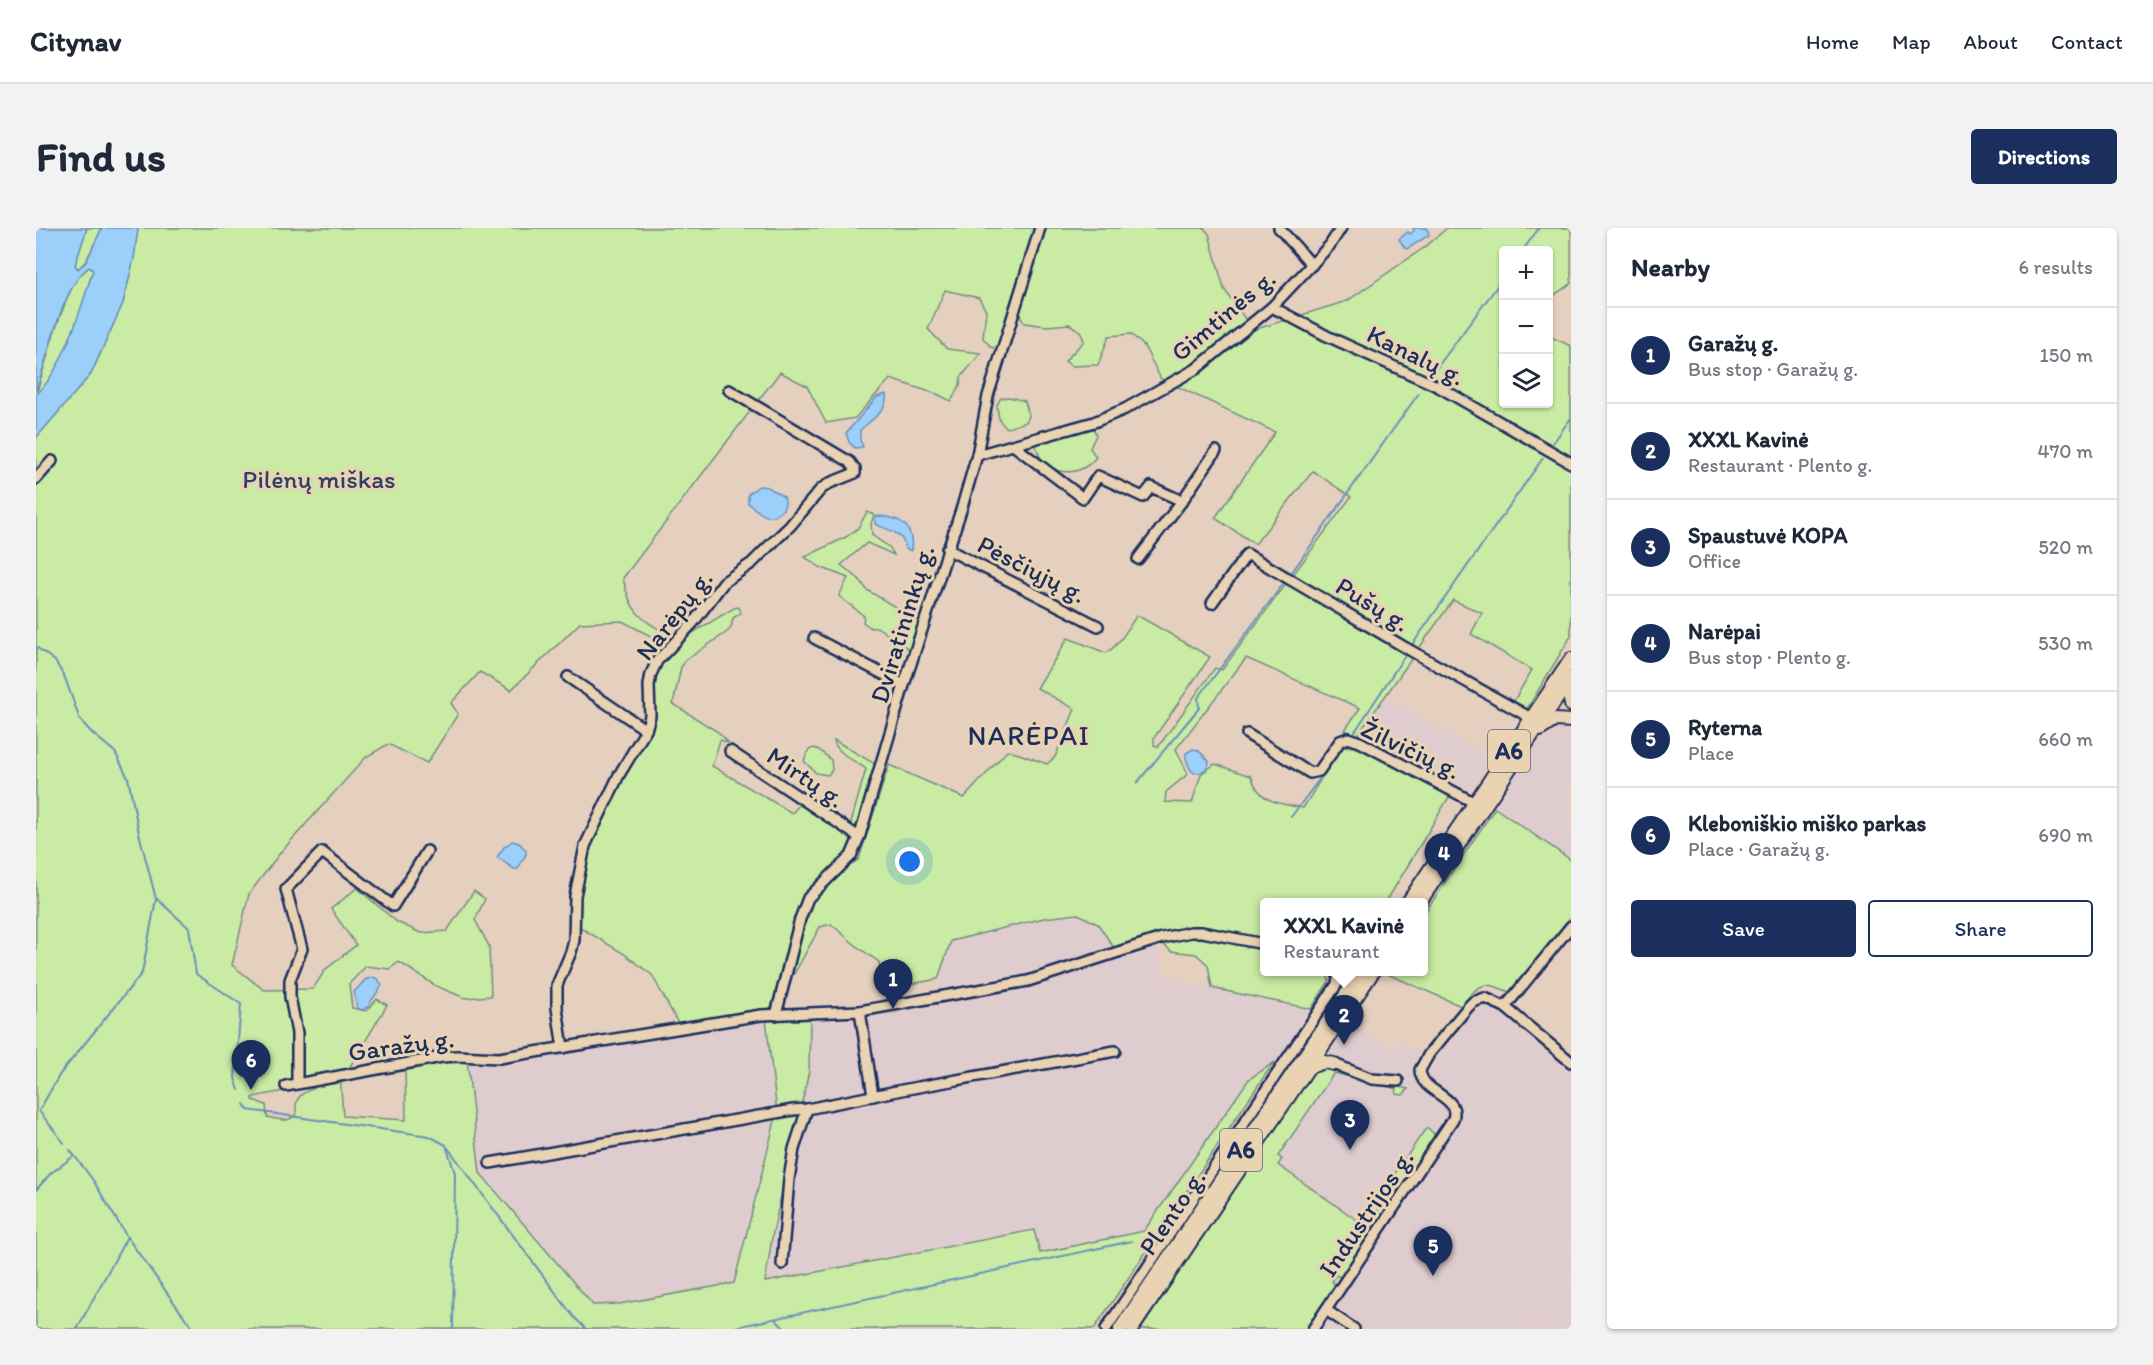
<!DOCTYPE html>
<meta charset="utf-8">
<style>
body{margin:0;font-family:Itim,sans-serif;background:#f2f2f3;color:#1f2937}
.controls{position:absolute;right:18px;top:18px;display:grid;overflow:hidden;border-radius:6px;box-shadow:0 2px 4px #0004}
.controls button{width:54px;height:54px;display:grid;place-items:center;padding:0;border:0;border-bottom:2px solid #e0e1e3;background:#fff;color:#1f2937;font:30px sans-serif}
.you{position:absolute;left:874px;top:634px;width:21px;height:21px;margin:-15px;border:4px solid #fff;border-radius:50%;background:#1a73e8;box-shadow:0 0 0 9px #1a73e833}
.badge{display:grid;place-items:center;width:39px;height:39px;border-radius:50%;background:#1b2f5e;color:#fff;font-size:20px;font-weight:700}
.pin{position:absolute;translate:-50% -50px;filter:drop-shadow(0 2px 3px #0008)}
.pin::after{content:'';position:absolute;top:32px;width:21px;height:18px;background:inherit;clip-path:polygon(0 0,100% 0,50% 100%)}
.popup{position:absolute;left:1224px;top:670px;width:168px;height:78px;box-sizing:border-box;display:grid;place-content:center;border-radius:6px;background:#fff;filter:drop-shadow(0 2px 4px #0005);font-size:20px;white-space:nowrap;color:#747a83}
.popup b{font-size:22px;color:#1f2937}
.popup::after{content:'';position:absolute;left:50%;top:100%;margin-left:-12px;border:12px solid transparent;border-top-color:#fff}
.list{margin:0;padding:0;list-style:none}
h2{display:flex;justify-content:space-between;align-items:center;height:78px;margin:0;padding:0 24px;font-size:26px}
h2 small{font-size:20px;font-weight:400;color:#747a83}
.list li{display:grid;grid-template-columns:39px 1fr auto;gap:18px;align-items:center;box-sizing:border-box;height:96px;padding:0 24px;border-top:2px solid #e0e1e3}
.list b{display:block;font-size:22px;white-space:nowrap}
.list p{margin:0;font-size:20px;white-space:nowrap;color:#747a83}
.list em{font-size:20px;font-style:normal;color:#747a83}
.actions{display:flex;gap:12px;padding:18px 24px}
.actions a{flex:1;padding:14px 0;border:2px solid #1b2f5e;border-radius:6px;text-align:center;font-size:21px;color:#1b2f5e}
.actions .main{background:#1b2f5e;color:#fff}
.icon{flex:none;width:33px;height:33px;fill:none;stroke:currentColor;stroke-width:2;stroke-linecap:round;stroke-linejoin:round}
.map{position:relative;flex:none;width:1535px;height:1101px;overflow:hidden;border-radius:6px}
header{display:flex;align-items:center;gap:36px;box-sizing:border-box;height:84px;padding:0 30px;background:#fff;border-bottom:2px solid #e0e1e3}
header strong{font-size:28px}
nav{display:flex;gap:33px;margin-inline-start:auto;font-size:21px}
.intro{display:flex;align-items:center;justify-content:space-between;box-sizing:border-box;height:144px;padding:0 36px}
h1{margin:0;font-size:42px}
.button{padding:15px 27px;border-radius:6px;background:#1b2f5e;color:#fff;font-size:21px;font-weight:700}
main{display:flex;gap:36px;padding:0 36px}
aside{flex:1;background:#fff;border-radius:6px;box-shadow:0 2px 4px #0004}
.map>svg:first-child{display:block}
</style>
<header>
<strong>Citynav</strong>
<nav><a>Home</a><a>Map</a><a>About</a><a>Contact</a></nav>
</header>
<div class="intro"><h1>Find us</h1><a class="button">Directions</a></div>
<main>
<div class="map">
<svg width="1535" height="1101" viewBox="0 0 1535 1101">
<rect width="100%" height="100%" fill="#e5d0bf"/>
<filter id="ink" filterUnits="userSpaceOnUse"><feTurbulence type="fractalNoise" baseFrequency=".0167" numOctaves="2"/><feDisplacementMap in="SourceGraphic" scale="12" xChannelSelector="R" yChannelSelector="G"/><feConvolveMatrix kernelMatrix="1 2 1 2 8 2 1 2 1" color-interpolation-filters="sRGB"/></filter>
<g filter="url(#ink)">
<g fill="#dfcccf">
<polygon points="1349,469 1456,530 1426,575 1421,569 1335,523 1316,518"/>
<polygon points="1535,497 1535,632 1459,580 1514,498"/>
<polygon points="1042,686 1063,696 1078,720 986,749 903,764 902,751 915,713 1008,690"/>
<polygon points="1121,717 1129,750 1275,781 1239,834 1213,851 1108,1003 1004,1025 997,1002 728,1054 773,843 774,790 809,789 991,759"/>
<polygon points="1446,777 1460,780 1535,838 1535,1101 1105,1101 1312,793 1353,819 1368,816 1393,833 1433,783 1438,779"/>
<polygon points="730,791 741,885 698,1056 583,1076 557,1077 443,945 431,831 462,834"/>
</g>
<g fill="#c9eba3" stroke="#728d80" stroke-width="1.5" fill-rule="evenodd">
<polygon points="51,0 66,0 50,33 42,41 39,37"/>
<path d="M 102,0 L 1000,0 L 964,119 L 961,121 L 955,119 L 947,110 L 950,83 L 943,70 L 909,62 L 892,101 L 911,121 L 945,125 L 925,149 L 924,157 L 915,173 L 901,166 L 854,151 L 819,190 L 790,195 L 771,158 L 744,144 L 587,350 C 595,389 607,391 639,411 L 632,417 L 586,393 L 544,395 L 475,462 L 444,444 L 415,475 L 422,486 L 391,535 L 352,516 L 330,529 L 244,625 L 213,666 L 196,737 L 228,762 L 277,761 L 289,742 L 320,717 L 295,681 L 321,660 L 361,694 L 385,705 L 411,703 L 438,663 L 449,671 L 439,692 L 453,718 L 455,768 L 429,770 L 400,758 L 363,734 L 353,741 L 330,738 L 313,756 L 316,780 L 331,783 L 341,771 L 351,777 L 312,842 L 304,846 L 307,888 L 370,892 L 369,839 L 412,831 L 431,831 L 444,945 L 557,1077 L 583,1076 L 698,1055 L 741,885 L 730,791 L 774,790 L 773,843 L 737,1004 L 729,1054 L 998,1002 L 1004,1025 L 1108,1003 L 1213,851 L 1239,834 L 1229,847 L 1058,1101 L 0,1101 L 0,210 L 55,146 L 87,75 L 98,30 ZM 279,857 L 279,860 C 264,865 259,869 260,886 C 252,896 242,891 231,889 L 230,877 L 217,872 L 217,869 Z"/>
<path d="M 1004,0 L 1168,0 L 1173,6 L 1188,61 L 1217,102 L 1311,73 L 1389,19 L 1411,0 L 1535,0 L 1535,55 L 1513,71 L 1512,22 L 1468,22 L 1468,176 L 1512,176 L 1513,108 L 1535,118 L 1535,408 L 1491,481 L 1476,476 L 1496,442 L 1435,406 L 1446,385 L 1417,372 L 1321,508 L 1309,502 L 1324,480 L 1210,430 L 1140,521 L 1152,546 L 1130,564 L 1129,574 L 1156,575 L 1165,546 L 1179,536 L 1215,548 C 1224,575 1241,575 1267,580 C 1281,559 1291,538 1306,518 C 1338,518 1386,549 1416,564 L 1350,674 L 1228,674 L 1228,744 L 1290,744 L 1293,753 L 1275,781 L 1176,760 L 1172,737 L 1160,726 L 1135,723 L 1118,708 L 1078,720 L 1062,696 L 1042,686 L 1008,690 L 915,713 L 902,751 L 847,761 L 843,734 L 823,720 L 795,696 L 784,699 L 758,746 L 752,746 L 772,675 L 800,646 L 823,631 L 853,537 L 928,570 L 972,522 L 1011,536 L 1019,529 L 1039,481 L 1001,460 L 1032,410 L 1070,425 C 1083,418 1092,400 1101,387 L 1174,429 L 1118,510 L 1118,517 L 1122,519 L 1179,440 L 1186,442 L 1315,269 L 1277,243 L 1219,316 L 1179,290 L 1239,204 L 1125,151 L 1108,118 L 1095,106 L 1073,108 L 1062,137 L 1035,138 L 1029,133 L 1048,113 L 1044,103 L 1033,96 L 1011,98 L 988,95 L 980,79 Z"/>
<path d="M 53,39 L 57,42 C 46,80 29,141 0,167 L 18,105 L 30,73 L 40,51 Z"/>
<path d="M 973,169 L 989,173 L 993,188 L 990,194 L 972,200 C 962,195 962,187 961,177 L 965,170 Z"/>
<path d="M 1057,199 L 1060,207 L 1054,220 L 1060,229 C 1041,255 1000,245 1000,213 Z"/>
<polygon points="831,284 838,287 835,296 836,307 854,320 858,327 831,315 805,337 823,351 831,362 884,394 876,423 841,399 835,400 827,394 828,388 803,368 812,350 784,339 769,329 810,309 822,300"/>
<path d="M 703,379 L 705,385 L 697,390 L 695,400 L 691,404 L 650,432 L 645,439 L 637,476 L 682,504 L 693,515 L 684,512 L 676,538 L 756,585 L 765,575 L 767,567 L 814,598 L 830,541 C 820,534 799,524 798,512 L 839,536 L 823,600 L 816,619 L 764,676 L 747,747 L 737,776 L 733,781 L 725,783 L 643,797 L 616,747 L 590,727 L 542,698 L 542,667 L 555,610 L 602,520 L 617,467 L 618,453 L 624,436 L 634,422 L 653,407 L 698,380 Z"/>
<polygon points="778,520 783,522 795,532 796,542 792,547 780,545 768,533 773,522"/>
<path d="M 1459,580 L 1535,632 L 1535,693 L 1510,726 L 1475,765 C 1447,752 1444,755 1425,778 L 1347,744 L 1388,744 L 1388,686 Z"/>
<polygon points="1255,829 1257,830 1077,1101 1074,1101"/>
<polygon points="1288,839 1372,861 1367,867 1360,866 1361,861 1298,845 1242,928 1246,931 1242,937 1331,999 1335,1004 1307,1048 1304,1049 1300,1047 1296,1052 1299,1059 1270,1101 1105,1101 1280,841"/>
<polygon points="1392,900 1398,906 1399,910 1346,990 1343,993 1331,988 1334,982 1340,986 1345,977 1340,973 1388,903"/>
</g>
<g fill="#9cd0fa" stroke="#6890bc" stroke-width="1.5">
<path d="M 0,0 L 51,0 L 39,37 L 42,41 L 50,34 L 66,0 L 102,0 L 98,30 L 87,75 L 55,146 L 0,210 L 0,167 C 27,142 46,78 57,42 L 53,39 C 26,57 11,132 0,163 Z"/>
<polygon points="1377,0 1391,0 1393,7 1371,21 1368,19 1363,11 1372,4 1374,6 1378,3"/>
<path d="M 850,166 C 853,182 834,193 824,202 L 824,212 L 827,219 L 819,220 L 813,214 L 810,205 L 841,169 Z"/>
<path d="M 723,258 L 732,259 L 748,269 C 752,281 740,292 728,287 C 722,284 717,279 712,275 L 712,266 Z"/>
<path d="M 841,288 C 866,289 878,298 875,323 L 870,321 C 866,303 854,303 839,296 L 839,290 Z"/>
<path d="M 1157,521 L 1162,522 L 1173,533 C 1173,541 1166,545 1158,545 C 1153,541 1149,531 1150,525 Z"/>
<polygon points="476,613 483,615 490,622 490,626 482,641 478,641 461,629 468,619"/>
<path d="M 336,749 L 342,751 L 346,757 C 342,765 335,771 332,779 L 326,782 L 321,780 L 318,764 L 329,752 Z"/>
</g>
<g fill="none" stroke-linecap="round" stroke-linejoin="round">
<g stroke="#6890bc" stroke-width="2">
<polyline points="1487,22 1503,0"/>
<polyline points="1397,145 1468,49"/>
<polyline points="1517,215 1535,190"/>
<polyline points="1256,344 1383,165"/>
<polyline points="1376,417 1507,230"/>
<polyline points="0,419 19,433 29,450 44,492 57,506 79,524 92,550 103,605 120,671 106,745 24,846 3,883 28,915"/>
<polyline points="1318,505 1370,426"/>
<polyline points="1101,555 1163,480 1162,470 1247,356"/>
<polyline points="1255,589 1309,517"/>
<polyline points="121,671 153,700 160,746 205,776 199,850 203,862"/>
<polyline points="208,876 212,882 393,908 410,917 419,945 417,1101"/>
<polyline points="412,920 537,1088 550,1101"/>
<polyline points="34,922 57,952 91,1009 157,1101"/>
<polyline points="0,962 15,945 38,928"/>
<polyline points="739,1091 749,1101"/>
<polyline points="41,1101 91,1009"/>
<polyline points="691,1101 1096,1013"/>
</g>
<g stroke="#1b2f5e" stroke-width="14">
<g id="minor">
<polyline points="1243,0 1276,37"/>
<polyline points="1236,79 1291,108 1403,159 1535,235"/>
<polyline points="977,217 1047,270 1062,248 1107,269 1115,259 1146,273"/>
<polyline points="941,227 1058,194 1089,181 1160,141 1236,79 1294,17 1305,0"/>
<polyline points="0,251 16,233"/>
<polyline points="911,321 1062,398"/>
<polyline points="1102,331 1146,273 1180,223"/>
<polyline points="1176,375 1211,326 1370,420 1495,490"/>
<polyline points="778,410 868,457"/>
<polyline points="532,449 610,502"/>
<polyline points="1211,506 1274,545 1283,543 1304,513 1312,510 1324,514 1439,575"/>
<polyline points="694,523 823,609"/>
<polyline points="1469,779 1535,698"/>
<polyline points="824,783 837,868"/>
<polyline points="740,787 764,691 772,670 815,628 824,607 868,457 926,279 941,227 952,168 1004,0"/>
<polyline points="527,820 521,780 521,757 535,724 538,712 539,668 549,618 583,547 610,502 614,488 613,457 615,446 621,433 657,395 688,354 716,335 729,322 754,298 785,261 794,255 819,245 819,241 814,234 693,162"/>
<polyline points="1298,836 1336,851 1362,853"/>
<polyline points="261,855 261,805 254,769 254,752 266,721 250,661 286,624 357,678 391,623"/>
<polyline points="250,858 406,829 422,828 463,830 725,787 824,783 992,753 1126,710 1155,704 1166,704 1228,716"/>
<polyline points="454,935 757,882 771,881 866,862 1079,823"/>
<polyline points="746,1036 753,951 758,921 771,881"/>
<polyline points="1290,1082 1318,1101"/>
<polyline points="1070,1101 1301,756 1303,744"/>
<path d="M 1277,1101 L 1417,891 C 1425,867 1385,866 1384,842 L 1393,826 L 1432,779 L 1437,774 L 1449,770 L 1469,779 L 1535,834"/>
</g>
</g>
<g stroke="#1b2f5e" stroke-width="16">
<g id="highway">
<polyline points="1535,454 1533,465 1535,477"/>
<polyline points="1504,502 1519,492 1535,493"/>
<polyline points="1372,674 1535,431"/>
<polyline points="1384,674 1535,450"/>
<polyline points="1271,840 1288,834 1298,836"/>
<polyline points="1084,1101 1325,744"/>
<polyline points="1096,1101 1337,744"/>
</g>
</g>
<use href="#minor" stroke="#ead3b2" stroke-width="9"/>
<use href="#highway" stroke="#ead3b2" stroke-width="12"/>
</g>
</g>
<g text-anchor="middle" stroke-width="6" stroke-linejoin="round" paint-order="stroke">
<g fill="#ead3b2" stroke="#596077" stroke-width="1.5">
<rect x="1452" y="502" width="42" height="42" rx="4.5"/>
<rect x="1184" y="901" width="42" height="42" rx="4.5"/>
</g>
<g font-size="24" font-weight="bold" fill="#1b2f5e">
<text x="1473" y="531">A6</text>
<text x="1205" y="930">A6</text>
</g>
<g font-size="26" fill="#1b2f5e" stroke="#ead3b2">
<text transform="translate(1187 87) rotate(-40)" y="9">Gimtinės g.</text>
<text transform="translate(1380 127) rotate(26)" y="9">Kanalų g.</text>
<text transform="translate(996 341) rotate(27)" y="9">Pėsčiųjų g.</text>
<text transform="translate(1337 376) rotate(31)" y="9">Pušų g.</text>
<text transform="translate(638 387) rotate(-52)" y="9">Narėpų g.</text>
<text transform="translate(866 396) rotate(-73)" y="9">Dviratininkų g.</text>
<text transform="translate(1375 521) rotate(25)" y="9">Žilvičių g.</text>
<text transform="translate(770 549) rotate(34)" y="9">Mirtų g.</text>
<text transform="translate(365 817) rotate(-8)" y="9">Garažų g.</text>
<text transform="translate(1136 984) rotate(-56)" y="9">Plento g.</text>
<text transform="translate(1330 985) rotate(-56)" y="9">Industrijos g.</text>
</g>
<g font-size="26" fill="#2c4265" stroke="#ead3b2">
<text x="283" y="260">Pilėnų miškas</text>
</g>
<g font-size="28" letter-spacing="1.5" fill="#1b2f5e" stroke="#ead3b2">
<text x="993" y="517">NARĖPAI</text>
</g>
</g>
</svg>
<div class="controls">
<button>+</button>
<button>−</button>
<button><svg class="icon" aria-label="layers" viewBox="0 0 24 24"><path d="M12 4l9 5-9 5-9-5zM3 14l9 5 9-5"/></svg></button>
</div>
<div class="you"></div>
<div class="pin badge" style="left:857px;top:781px">1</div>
<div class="pin badge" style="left:1308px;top:817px">2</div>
<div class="popup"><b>XXXL Kavinė</b>Restaurant</div>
<div class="pin badge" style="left:1314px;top:922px">3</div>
<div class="pin badge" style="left:1408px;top:655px">4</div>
<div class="pin badge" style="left:1397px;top:1048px">5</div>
<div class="pin badge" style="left:215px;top:862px">6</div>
</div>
<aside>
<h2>Nearby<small>6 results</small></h2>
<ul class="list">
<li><span class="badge">1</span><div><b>Garažų g.</b><p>Bus stop · Garažų g.</p></div><em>150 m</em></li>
<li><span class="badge">2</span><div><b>XXXL Kavinė</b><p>Restaurant · Plento g.</p></div><em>470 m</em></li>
<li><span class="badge">3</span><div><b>Spaustuvė KOPA</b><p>Office</p></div><em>520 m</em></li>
<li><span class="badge">4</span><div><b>Narėpai</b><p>Bus stop · Plento g.</p></div><em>530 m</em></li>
<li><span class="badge">5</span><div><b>Ryterna</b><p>Place</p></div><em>660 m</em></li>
<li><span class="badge">6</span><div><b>Kleboniškio miško parkas</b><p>Place · Garažų g.</p></div><em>690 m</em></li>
</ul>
<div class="actions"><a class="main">Save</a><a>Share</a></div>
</aside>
</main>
